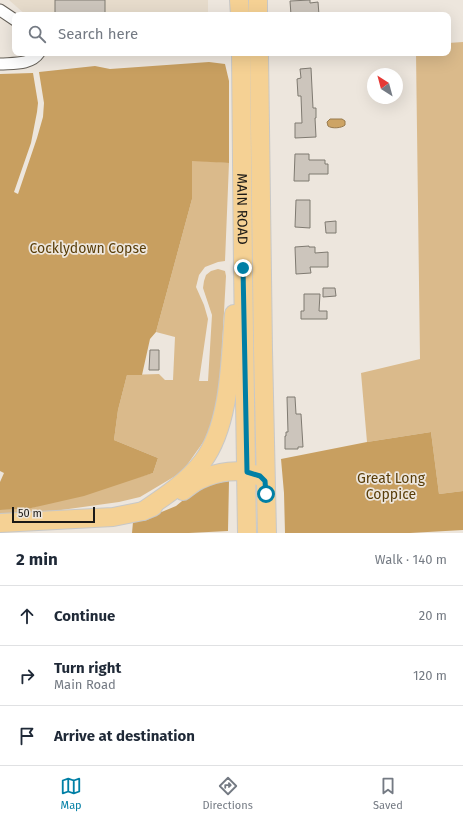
<!DOCTYPE html>
<meta charset="utf-8">
<style>
body{margin:0;font-family:"Fira Sans",sans-serif;background:#f2f2f3;color:#1f2937}
.compass{position:absolute;left:367px;top:68px;width:36px;height:36px;border-radius:50%;background:#fff;box-shadow:0 4px 16px #0002;rotate:324deg}
.scale{position:absolute;left:12px;bottom:10px;width:83px;box-sizing:border-box;padding-left:4px;border:2px solid #1b1916;border-top:0;font-size:11px;line-height:14px;white-space:nowrap;color:#1b1916;-webkit-text-stroke:3px #ede6dd;paint-order:stroke}
.stop{position:absolute;width:12px;height:12px;margin:-9px;border:3px solid #007fa5;border-radius:50%;background:#fff}
.stop.end{background:#007fa5;border-color:#fff;box-shadow:0 1px 4px #0008}
.list{margin:0;padding:0;list-style:none}
h2{display:flex;justify-content:space-between;align-items:center;height:52px;margin:0;padding:0 16px;font-size:17px}
h2 small{font-size:13px;font-weight:400;color:#747a83}
.list li{display:grid;grid-template-columns:26px 1fr auto;gap:12px;align-items:center;box-sizing:border-box;height:60px;padding:0 16px;border-top:1px solid #e0e1e3}
.list b{display:block;font-size:15px;white-space:nowrap}
.list p{margin:0;font-size:13px;white-space:nowrap;color:#747a83}
.list em{font-size:13px;font-style:normal;color:#747a83}
.icon{flex:none;width:22px;height:22px;fill:none;stroke:currentColor;stroke-width:2;stroke-linecap:round;stroke-linejoin:round}
.map{position:relative;flex:none;width:463px;height:533px;overflow:hidden}
.search{position:absolute;background:#fff;box-shadow:0 4px 16px #0002;left:12px;right:12px;top:12px;height:44px;display:flex;align-items:center;gap:10px;box-sizing:border-box;padding:0 14px;border-radius:8px;color:#747a83;font-size:15px}
.sheet{height:232px;background:#fff}
nav{display:flex;justify-content:space-around;align-items:center;box-sizing:border-box;height:56px;border-top:1px solid #e0e1e3;background:#fff;font-size:11px;color:#747a83}
nav a{display:grid;justify-items:center;gap:2px}
nav .on{color:#007fa5}
.map>svg:first-child{display:block}
</style>
<div class="map">
<svg width="463" height="533" viewBox="0 0 463 533">
<rect width="100%" height="100%" fill="#ede6dd"/>
<polygon fill="#e6dbcb" points="9,0 208,0 208,15 26,15"/>
<g fill="#daba8b">
<polygon points="463,42 463,491 439,494 431,432 367,442 361,373 420,359 416,53 448,53 448,43"/>
<polygon points="192,160 229,163 225,261 218,262 205,267 199,275 196,287 204,305 208,319 199,381 208,381 212,315 203,288 204,281 206,275 211,271 218,269 225,271 226,276 220,383 216,414 204,441 182,472 140,497 119,502 25,515 0,516 0,510 27,509 153,473 158,458 114,440 118,410 127,375 159,374 165,380 173,380 175,337 156,332 192,199"/>
</g>
<g fill="#c89f60">
<polygon points="209,62 225,64 229,81 229,163 192,161 192,199 156,332 150,339 142,375 127,375 118,410 114,440 158,458 153,473 84,496 27,509 0,510 0,482 4,473 0,471 0,74 33,73 38,103 37,112 31,143 14,192 18,194 37,138 43,117 44,103 39,72 95,66 110,69"/>
<polygon points="431,432 439,494 463,491 463,530 410,533 285,533 284,493 281,459 367,442"/>
<polygon points="229,481 228,531 189,533 132,533 133,522 152,516 176,506 187,497 211,484"/>
</g>
<path fill="#cda465" stroke="#987a4d" d="M 330,119 L 342,119 L 345,121 L 345,125 C 342,128 332,129 328,126 L 327,122 Z"/>
<g fill="#ccc5bc" stroke="#7f7a71">
<rect x="55" y="0" width="50" height="15"/>
<polygon points="310,0 310,3 318,2 319,15 291,15 290,1"/>
<polygon points="311,68 313,108 316,108 316,118 315,118 316,137 295,138 295,123 302,123 301,96 298,96 297,79 301,78 300,69"/>
<polygon points="295,154 309,154 309,160 325,160 325,164 328,164 328,174 309,174 309,181 294,181"/>
<polygon points="296,200 310,200 310,228 295,227"/>
<polygon points="336,221 336,233 326,233 325,222"/>
<polygon points="309,246 309,247 315,247 315,253 328,252 328,267 310,267 311,273 296,274 295,247"/>
<polygon points="323,288 335,288 336,296 323,297"/>
<polygon points="304,294 320,294 319,311 327,311 327,319 301,319 301,311 304,311"/>
<polygon points="150,350 159,350 159,370 149,370"/>
<polygon points="287,397 295,397 296,414 301,414 303,447 298,447 298,449 285,449 285,436 286,436 286,432 288,432"/>
</g>
<g fill="none" stroke-linecap="round" stroke-linejoin="round">
<g stroke="#666159" stroke-width="13">
<g id="street">
<polyline points="0,10 15,20"/>
<path d="M 0,64 C 13,63 31,65 39,53"/>
</g>
</g>
<g stroke="#c8c8c7" stroke-width="20">
<g id="primary">
<polyline points="239,0 240,15"/>
<polyline points="258,0 258,15"/>
<path id="s1" d="M 241,53 L 243,268 L 247,533"/>
<polyline points="259,53 263,350 267,533"/>
<path d="M 183,491 C 188,487 193,483 199,480 C 216,472 241,467 258,476"/>
<path d="M 143,511 C 164,497 187,482 203,461 C 231,423 230,359 234,314"/>
<polyline points="0,523 113,517 143,511 153,507"/>
</g>
</g>
<use href="#street" stroke="#fff" stroke-width="11"/>
<use href="#primary" stroke="#f5d194" stroke-width="18"/>
</g>
<g fill="none" stroke-linecap="round" stroke-linejoin="round">
<polyline stroke="#007fa5" stroke-width="5" points="243,268 247,472 260,476 265,481 266,494"/>
</g>
<g text-anchor="middle" stroke-width="3.5" stroke-linejoin="round" paint-order="stroke">
<g font-size="14" fill="#1b1916" stroke="#ede6dd">
<text dy="5" stroke="none"><textPath href="#s1" startOffset="156">MAIN ROAD</textPath></text>
</g>
<g font-size="14" fill="#593d08" stroke="#ede6dd">
<text x="88" y="253">Cocklydown Copse</text>
<text x="391" y="483">Great Long<tspan x="391" dy="16">Coppice</tspan></text>
</g>
</g>
</svg>
<svg class="compass" viewBox="-18 -18 36 36"><path d="M0-13l5 13h-10z" fill="#e53935"/><path d="M0 13l5-13h-10z" fill="#747a83"/></svg>
<div class="scale">50 m</div>
<div class="stop" style="left:266px;top:494px"></div>
<div class="stop end" style="left:243px;top:268px"></div>
<div class="search"><svg class="icon" aria-label="search" viewBox="0 0 24 24"><circle cx="10" cy="10" r="6"/><path d="M15 15l6 6"/></svg>Search here</div>
</div>
<section class="sheet">
<h2>2 min<small>Walk · 140 m</small></h2>
<ul class="list">
<li><svg class="icon" aria-label="ahead" viewBox="0 0 24 24"><path d="M12 20V5M6 11l6-6 6 6"/></svg><div><b>Continue</b></div><em>20 m</em></li>
<li><svg class="icon" aria-label="right" viewBox="0 0 24 24"><path d="M7 20v-9h11M14 6l5 5-5 5"/></svg><div><b>Turn right</b><p>Main Road</p></div><em>120 m</em></li>
<li><svg class="icon" aria-label="arrive" viewBox="0 0 24 24"><path d="M6 21V4h12l-3 4 3 4H6"/></svg><div><b>Arrive at destination</b></div></li>
</ul>
</section>
<nav>
<a class="on"><svg class="icon" aria-label="map" viewBox="0 0 24 24"><path d="M3 6l6-2 6 2 6-2v14l-6 2-6-2-6 2zM9 4v14M15 6v14"/></svg>Map</a>
<a><svg class="icon" aria-label="directions" viewBox="0 0 24 24"><path d="M12 3l9 9-9 9-9-9zM9 14v-3h6M13 9l2 2-2 2"/></svg>Directions</a>
<a><svg class="icon" aria-label="saved" viewBox="0 0 24 24"><path d="M7 4h10v16l-5-4-5 4z"/></svg>Saved</a>
</nav>
